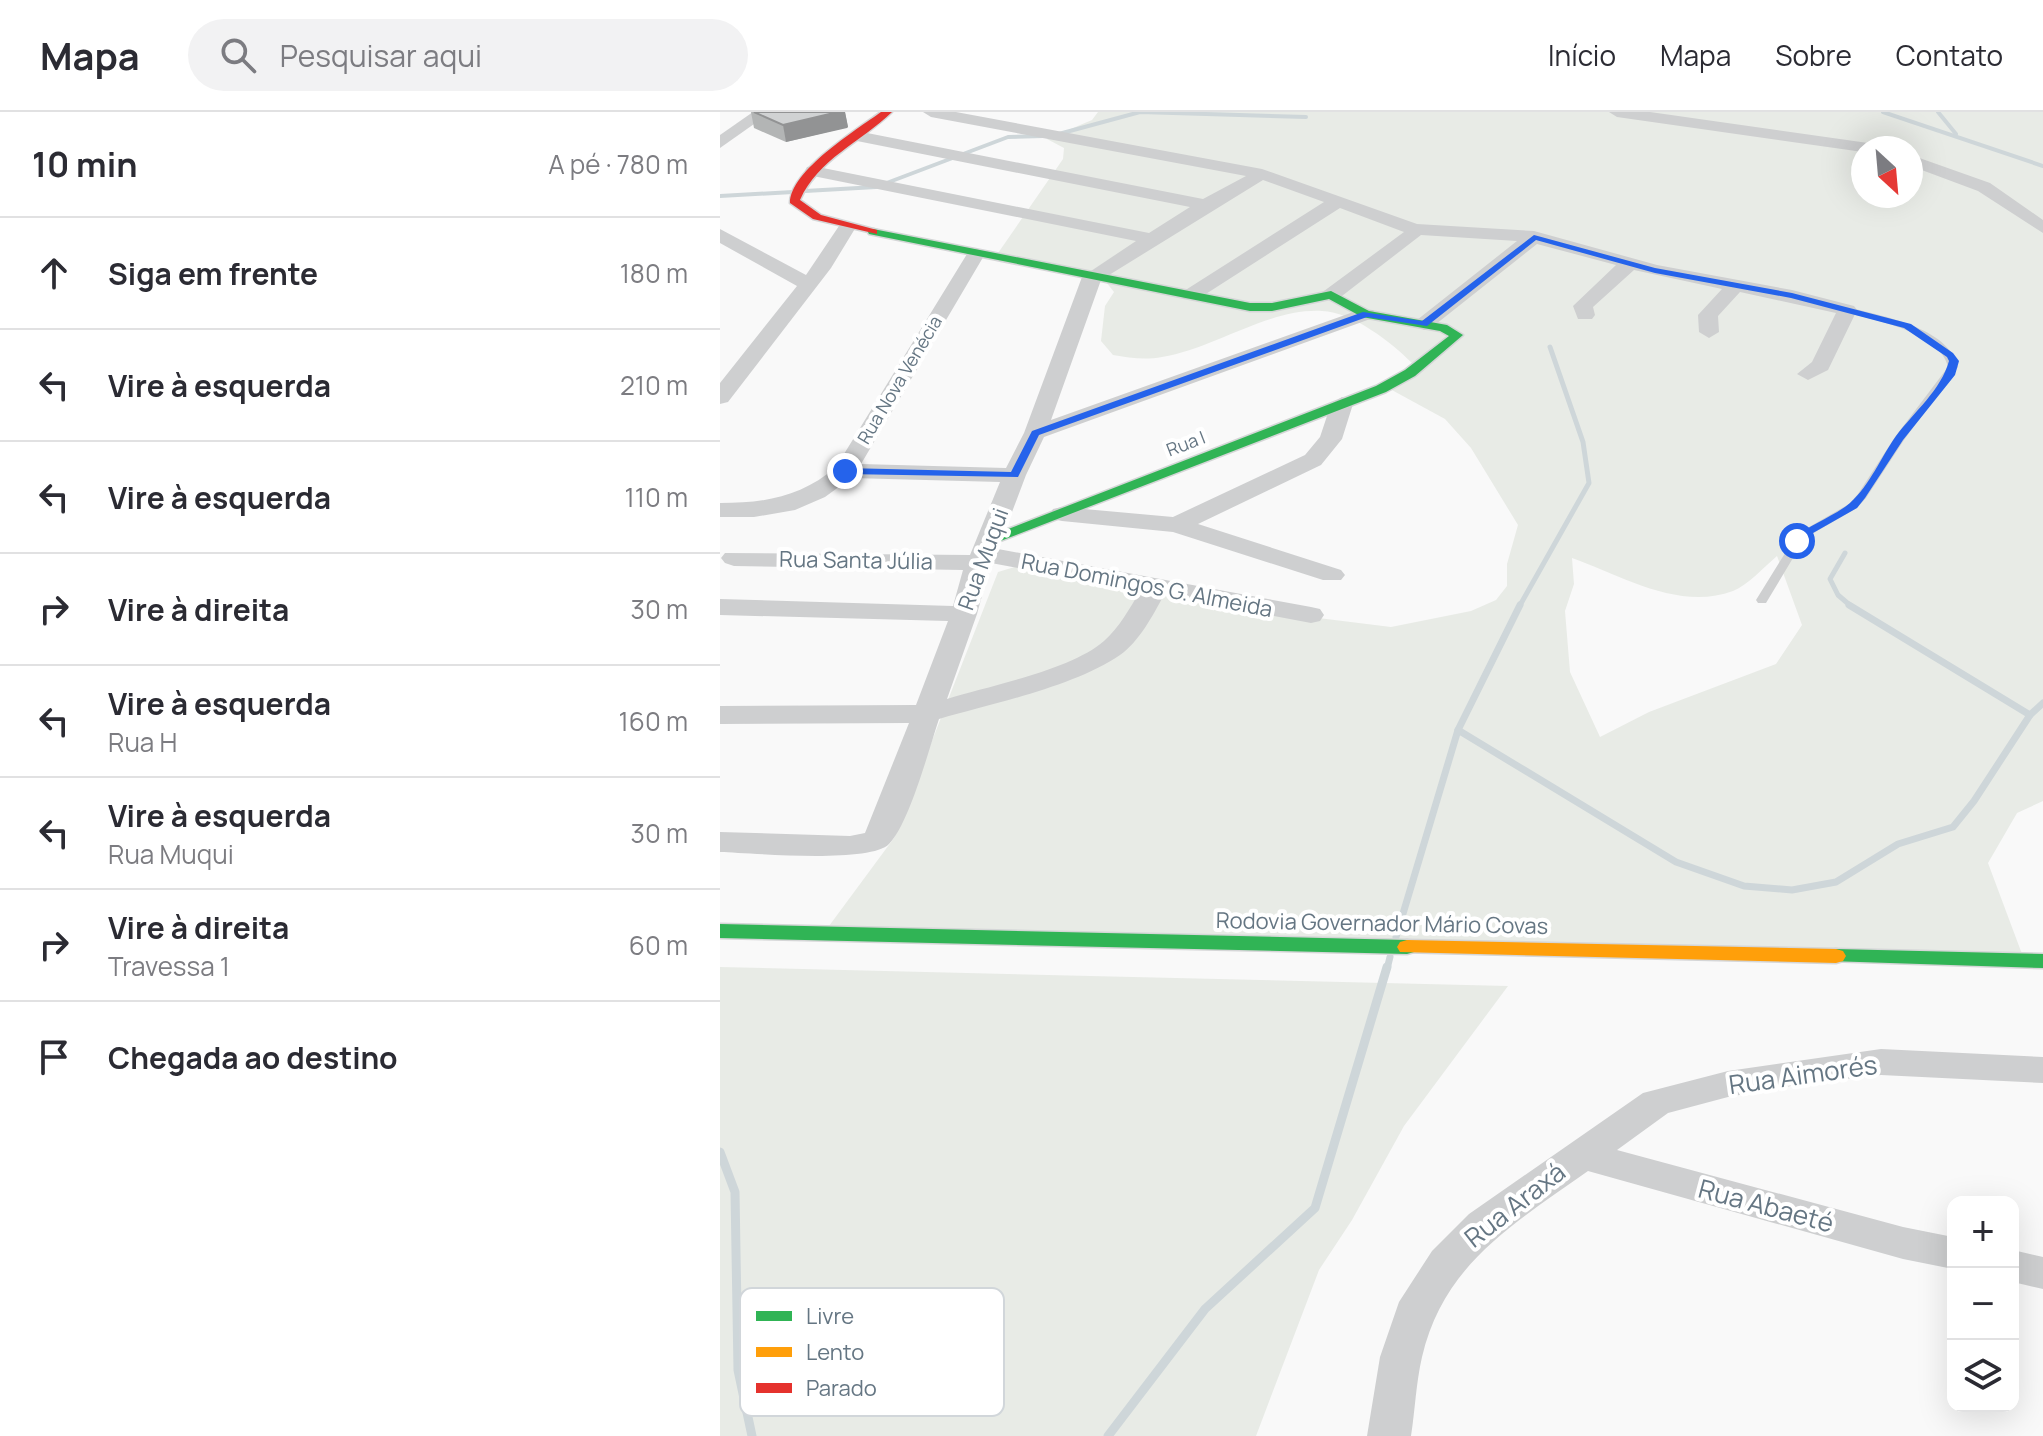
<!DOCTYPE html>
<html lang="pt">
<meta charset="utf-8">
<style>
body{margin:0;font-family:Manrope,sans-serif;background:#f2f2f3;color:#2b2b33}
.controls{position:absolute;right:24px;bottom:24px;display:grid;overflow:hidden;border-radius:16px;box-shadow:0 8px 32px #0002}
.controls button{width:72px;height:72px;display:grid;place-items:center;padding:0;border:0;border-bottom:2px solid #e1e1e2;background:#fff;color:#2b2b33;font:40px sans-serif}
.compass{position:absolute;left:1131px;top:24px;width:72px;height:72px;border-radius:50%;background:#fff;box-shadow:0 8px 32px #0002;rotate:154deg}
.stop{position:absolute;width:24px;height:24px;margin:-18px;border:6px solid #2563eb;border-radius:50%;background:#fff}
.stop.end{background:#2563eb;border-color:#fff;box-shadow:0 2px 8px #0008}
.list{margin:0;padding:0;list-style:none}
h2{display:flex;justify-content:space-between;align-items:center;height:104px;margin:0;padding:0 32px;font-size:34px}
h2 small{font-size:26px;font-weight:400;color:#7c7c81}
.list li{display:grid;grid-template-columns:52px 1fr auto;gap:24px;align-items:center;box-sizing:border-box;height:112px;padding:0 32px;border-top:2px solid #e1e1e2}
.list b{display:block;font-size:30px;white-space:nowrap}
.list p{margin:0;font-size:26px;white-space:nowrap;color:#7c7c81}
.list em{font-size:26px;font-style:normal;color:#7c7c81}
.icon{flex:none;width:44px;height:44px;fill:none;stroke:currentColor;stroke-width:2;stroke-linecap:round;stroke-linejoin:round}
.map{position:relative;flex:none;width:1323px;height:1324px;overflow:hidden}
header{display:flex;align-items:center;gap:48px;box-sizing:border-box;height:112px;padding:0 40px;background:#fff;border-bottom:2px solid #e1e1e2}
header strong{font-size:38px}
nav{display:flex;gap:44px;margin-inline-start:auto;font-size:28px}
.search{width:560px;height:72px;background:#f2f2f3;display:flex;align-items:center;gap:20px;box-sizing:border-box;padding:0 28px;border-radius:44px;color:#7c7c81;font-size:30px}
main{display:flex}
aside{flex:1;background:#fff}
.map>svg:first-child{display:block}
</style>
<header>
<strong>Mapa</strong>
<div class="search"><svg class="icon" aria-label="search" viewBox="0 0 24 24"><circle cx="10" cy="10" r="6"/><path d="M15 15l6 6"/></svg>Pesquisar aqui</div>
<nav><a>Início</a><a>Mapa</a><a>Sobre</a><a>Contato</a></nav>
</header>
<main>
<aside>
<h2>10 min<small>A pé · 780 m</small></h2>
<ul class="list">
<li><svg class="icon" aria-label="ahead" viewBox="0 0 24 24"><path d="M12 20V5M6 11l6-6 6 6"/></svg><div><b>Siga em frente</b></div><em>180 m</em></li>
<li><svg class="icon" aria-label="left" viewBox="0 0 24 24"><path d="M17 20v-9H6M10 6l-5 5 5 5"/></svg><div><b>Vire à esquerda</b></div><em>210 m</em></li>
<li><svg class="icon" aria-label="left" viewBox="0 0 24 24"><path d="M17 20v-9H6M10 6l-5 5 5 5"/></svg><div><b>Vire à esquerda</b></div><em>110 m</em></li>
<li><svg class="icon" aria-label="right" viewBox="0 0 24 24"><path d="M7 20v-9h11M14 6l5 5-5 5"/></svg><div><b>Vire à direita</b></div><em>30 m</em></li>
<li><svg class="icon" aria-label="left" viewBox="0 0 24 24"><path d="M17 20v-9H6M10 6l-5 5 5 5"/></svg><div><b>Vire à esquerda</b><p>Rua H</p></div><em>160 m</em></li>
<li><svg class="icon" aria-label="left" viewBox="0 0 24 24"><path d="M17 20v-9H6M10 6l-5 5 5 5"/></svg><div><b>Vire à esquerda</b><p>Rua Muqui</p></div><em>30 m</em></li>
<li><svg class="icon" aria-label="right" viewBox="0 0 24 24"><path d="M7 20v-9h11M14 6l5 5-5 5"/></svg><div><b>Vire à direita</b><p>Travessa 1</p></div><em>60 m</em></li>
<li><svg class="icon" aria-label="arrive" viewBox="0 0 24 24"><path d="M6 21V4h12l-3 4 3 4H6"/></svg><div><b>Chegada ao destino</b></div></li>
</ul>
</aside>
<div class="map">
<svg width="1323" height="1324" viewBox="0 0 1323 1324">
<rect width="100%" height="100%" fill="#f9f9f9"/>
<g fill="#e8ebe6" fill-rule="evenodd">
<path d="M 378,0 L 1323,0 L 1323,689 L 1297,701 L 1268,751 L 1302,842 L 109,814 L 174,726 L 278,460 L 298,454 L 493,493 L 671,515 L 751,499 L 776,488 L 787,474 L 787,452 L 798,413 L 751,336 L 725,307 L 670,277 L 692,251 C 672,231 633,200 602,199 C 548,196 494,237 442,245 C 426,248 409,246 393,243 L 381,229 L 385,194 L 394,180 L 386,170 L 276,144 L 343,47 L 344,36 L 327,27 L 372,8 ZM 1143,36 L 1191,36 L 1191,84 L 1143,84 ZM 1057,444 L 1082,513 L 1056,552 L 929,600 L 880,625 L 850,560 L 845,499 L 854,472 L 852,446 C 902,464 959,499 1013,479 C 1028,473 1044,455 1057,444 Z"/>
<polygon points="0,855 788,874 684,1014 632,1108 599,1158 536,1324 0,1324"/>
</g>
<g fill="none" stroke-linecap="round" stroke-linejoin="round">
<g stroke="#ced6d9" stroke-width="4">
<polyline points="1163,0 1323,54"/>
<polyline points="1218,0 1236,22"/>
<polyline points="335,23 420,0 586,5"/>
<polyline points="85,79 156,75 288,25 323,24"/>
<polyline points="0,84 73,80"/>
</g>
<g stroke="#ced6d9" stroke-width="5">
<polyline points="1125,441 1110,467 1118,483 1132,495"/>
<polyline points="799,495 869,371 863,330 830,235"/>
</g>
<g stroke="#ced6d9" stroke-width="7">
<polyline points="1129,493 1310,603"/>
<polyline points="738,618 956,750 1024,774 1072,778 1116,770 1178,732 1233,715 1254,689 1310,603 1323,591"/>
<polyline points="676,825 738,618 800,493"/>
<polyline points="667,857 670,845"/>
</g>
<g stroke="#ced6d9" stroke-width="9">
<polyline points="0,1040 15,1080 18,1258 32,1324"/>
<polyline points="388,1324 485,1197 595,1096 667,855"/>
</g>
<g stroke="#d5d6d7" stroke-width="3">
<g id="fast">
<polygon points="153,117 530,191 552,191 611,179 649,199 727,213 743,223 695,264 666,280 270,433 263,429 265,426 656,274 685,258 729,224 720,219 642,205 609,187 552,199 530,199 149,122 148,120"/>
<polygon points="0,812 687,828 694,830 697,835 694,840 687,842 0,826"/>
<polygon points="1116,837 1323,842 1323,856 1109,849 1106,844 1109,839"/>
</g>
</g>
<g stroke="#d5d6d7" stroke-width="3">
<polygon id="slow" points="687,828 1116,837 1123,839 1126,844 1123,849 1116,851 680,840 677,835 680,830"/>
</g>
<g stroke="#d5d6d7" stroke-width="3">
<path id="jam" d="M 161,0 L 172,0 C 141,30 98,47 80,88 L 101,103 L 157,118 L 157,122 L 93,107 L 70,91 C 70,59 136,18 161,0 Z"/>
</g>
<path fill="#cecfd0" fill-rule="evenodd" d="M 1127,195 C 1161,204 1229,215 1238,255 L 1184,328 L 1146,386 L 1137,396 L 1085,426 L 1046,491 L 1038,491 L 1036,488 L 1077,422 L 1129,392 L 1138,382 L 1175,325 L 1228,255 C 1221,220 1154,208 1124,200 L 1124,196 Z"/>
<g fill="#cecfd0" fill-rule="evenodd">
<polygon points="33,0 51,0 0,36 0,23"/>
<path d="M 203,0 L 236,0 L 542,57 L 697,112 L 814,119 L 937,153 L 1072,178 L 1134,194 L 1137,198 L 1108,258 L 1088,268 L 1077,262 L 1092,250 L 1116,201 L 1020,180 L 998,204 L 999,220 L 989,226 L 979,220 L 978,203 L 1002,177 L 914,158 L 873,195 L 875,203 L 872,207 L 858,207 L 853,194 L 896,153 L 817,132 L 711,216 L 704,218 L 694,212 L 697,208 L 797,129 L 701,123 L 618,187 L 604,187 L 601,183 L 604,179 L 684,120 L 620,96 L 478,187 L 464,187 L 461,183 L 464,179 L 604,90 L 543,68 L 381,168 L 331,308 L 639,198 L 653,198 L 656,202 L 653,206 L 324,325 L 306,363 L 278,437 L 591,495 L 600,497 L 604,503 L 600,509 L 591,511 L 444,483 C 433,503 419,530 400,543 C 353,575 274,591 219,607 C 209,637 189,712 169,732 C 150,752 31,741 0,740 L 0,720 L 130,724 L 145,721 L 189,611 L 0,612 L 0,594 L 196,593 L 228,509 L 0,503 L 0,487 L 233,494 L 243,458 L 14,454 L 5,451 L 1,446 L 5,441 L 250,443 L 280,370 L 131,366 L 105,385 L 75,398 L 34,405 L 0,405 L 0,391 C 45,391 81,385 116,355 L 247,142 L 256,136 L 265,142 L 141,352 L 286,356 L 304,321 L 362,165 L 416,129 L 93,64 L 85,59 L 87,55 L 93,54 L 429,121 L 470,95 L 137,29 L 129,24 L 137,19 L 483,87 L 526,64 L 211,5 ZM 271,451 L 420,479 C 410,496 399,516 384,529 C 351,558 269,574 227,587 L 257,502 Z"/>
<polygon points="889,0 930,0 1148,31 1156,36 1143,36 1143,40 897,5"/>
<polygon points="1191,43 1270,71 1323,108 1323,121 1258,79 1191,54"/>
<polygon points="127,110 136,115 111,156 8,290 0,292 0,271 77,174 0,131 0,117 86,163 121,111"/>
<polygon points="622,285 633,292 622,327 601,353 478,412 621,458 625,463 621,468 603,468 453,420 342,409 333,407 330,402 333,397 342,395 453,405 585,343 600,325 611,292"/>
<path d="M 1161,937 L 1323,945 L 1323,971 L 1161,963 L 1082,972 L 1008,985 L 948,1001 L 897,1038 L 1183,1115 L 1233,1125 L 1233,1157 L 1183,1147 L 868,1059 C 795,1111 724,1151 702,1245 C 696,1271 695,1298 691,1324 L 647,1324 L 660,1245 L 679,1190 L 712,1139 L 749,1102 L 923,981 L 1008,959 Z"/>
<polygon points="1293,1138 1323,1145 1323,1177 1293,1170"/>
</g>
<use href="#fast" fill="#30b455" fill-rule="evenodd"/>
<use href="#slow" fill="#ff9f0a" fill-rule="evenodd"/>
<use href="#jam" fill="#e5322d" fill-rule="evenodd"/>
</g>
<polygon fill="#b3b5b5" points="31,0 125,0 128,15 66,30 34,16"/>
<polygon fill="#929394" points="118,0 125,0 128,15 127,16 66,30 63,13"/>
<polygon fill="#d0d2d3" stroke="#929394" stroke-width="2" points="34,0 118,0 63,13"/>
<path fill="#2563eb" d="M 814,123 L 935,156 L 1072,181 L 1191,212 L 1233,241 L 1239,249 L 1235,263 L 1183,328 L 1145,386 L 1137,396 L 1093,421 L 1080,432 L 1073,432 L 1073,427 C 1090,412 1113,405 1130,391 C 1150,373 1161,345 1176,324 C 1194,300 1221,278 1229,249 L 1227,245 L 1184,216 L 1071,186 L 935,161 L 816,128 L 707,214 L 647,205 L 319,323 L 298,365 L 125,362 L 120,359 L 125,356 L 291,360 L 312,319 L 643,200 L 702,209 Z"/>
<g text-anchor="middle" stroke-width="8" stroke-linejoin="round" paint-order="stroke">
<g font-size="18" fill="#657683" stroke="#fff">
<text transform="translate(180 268) rotate(-59)" y="6">Rua Nova Venécia</text>
<text transform="translate(466 332) rotate(-21)" y="6">Rua I</text>
</g>
<g font-size="22" fill="#657683" stroke="#fff">
<text transform="translate(263 447) rotate(-70)" y="8">Rua Muqui</text>
<text transform="translate(136 448) rotate(1)" y="8">Rua Santa Júlia</text>
<text transform="translate(427 473) rotate(11)" y="8">Rua Domingos G. Almeida</text>
<text transform="translate(662 811) rotate(1)" y="8">Rodovia Governador Mário Covas</text>
</g>
<g font-size="26" fill="#657683" stroke="#fff">
<text transform="translate(1083 963) rotate(-8)" y="9">Rua Aimorés</text>
<text transform="translate(795 1093) rotate(-38)" y="9">Rua Araxá</text>
<text transform="translate(1046 1094) rotate(15)" y="9">Rua Abaeté</text>
</g>
</g>
<rect x="20" y="1176" width="264" height="128" rx="12" fill="#fff" stroke="#d1d6da" stroke-width="2"/>
<rect x="36" y="1199" width="36" height="10" fill="#30b455"/>
<rect x="36" y="1235" width="36" height="10" fill="#ff9f0a"/>
<rect x="36" y="1271" width="36" height="10" fill="#e5322d"/>
<g font-size="22" fill="#657683">
<text x="86" y="1212">Livre</text>
<text x="86" y="1248">Lento</text>
<text x="86" y="1284">Parado</text>
</g>
</svg>
<div class="controls">
<button>+</button>
<button>−</button>
<button><svg class="icon" aria-label="layers" viewBox="0 0 24 24"><path d="M12 4l9 5-9 5-9-5zM3 14l9 5 9-5"/></svg></button>
</div>
<svg class="compass" viewBox="-18 -18 36 36"><path d="M0-13l5 13h-10z" fill="#e53935"/><path d="M0 13l5-13h-10z" fill="#7c7c81"/></svg>
<div class="stop" style="left:1077px;top:429px"></div>
<div class="stop end" style="left:125px;top:359px"></div>
</div>
</main>
